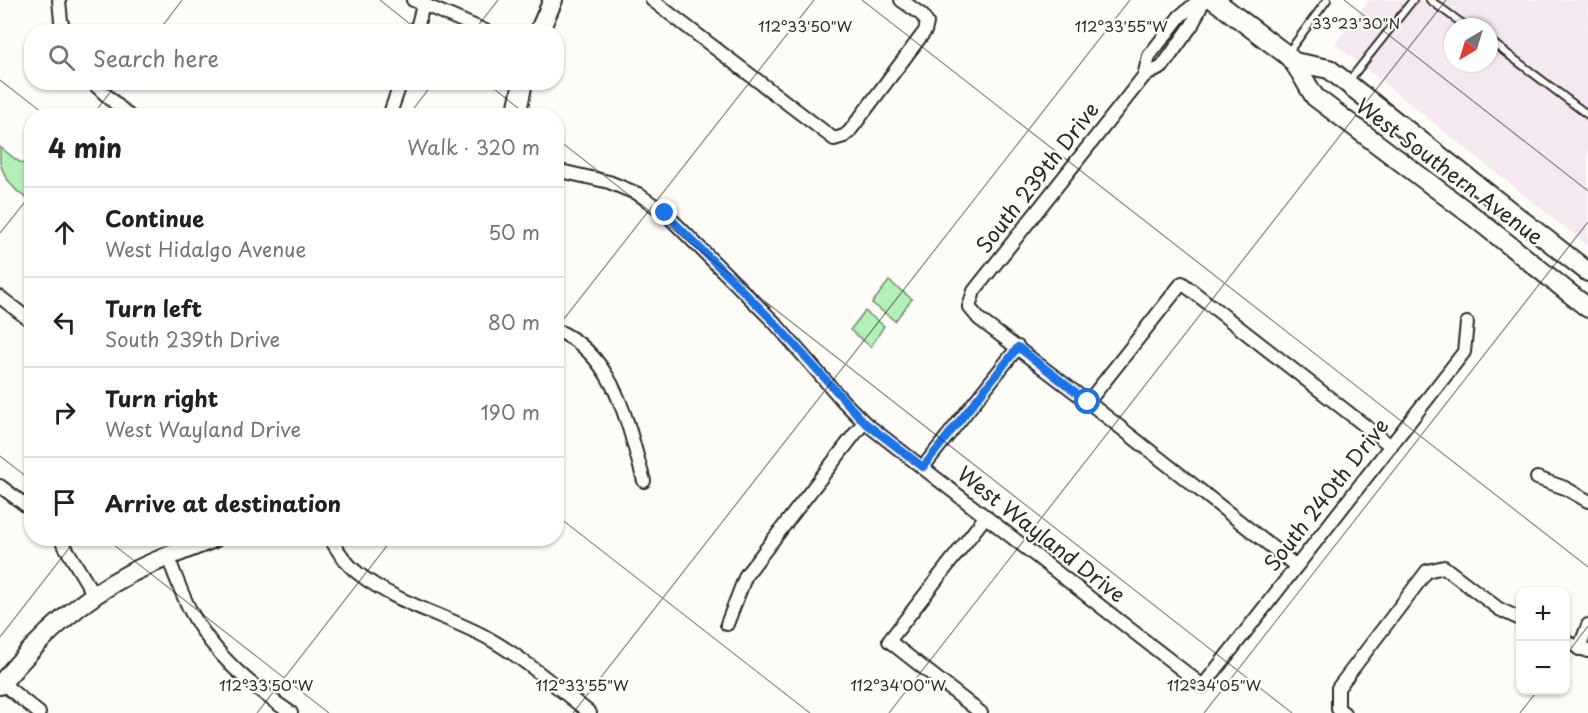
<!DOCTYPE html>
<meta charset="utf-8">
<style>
body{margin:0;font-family:"Playpen Sans",sans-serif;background:#f6f6f6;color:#202124}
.controls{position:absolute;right:18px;bottom:18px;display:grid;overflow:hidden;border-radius:12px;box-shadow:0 2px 4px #0004}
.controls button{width:54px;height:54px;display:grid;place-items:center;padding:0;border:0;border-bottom:2px solid #e0e0e0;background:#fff;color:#202124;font:30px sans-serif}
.compass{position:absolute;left:1444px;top:18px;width:54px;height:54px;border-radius:50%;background:#fff;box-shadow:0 2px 4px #0004;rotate:218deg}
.stop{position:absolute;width:18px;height:18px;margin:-14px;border:4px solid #1a73e8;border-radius:50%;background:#fff}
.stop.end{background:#1a73e8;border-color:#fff;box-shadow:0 2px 6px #0008}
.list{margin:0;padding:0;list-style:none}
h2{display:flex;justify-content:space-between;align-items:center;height:78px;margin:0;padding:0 24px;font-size:26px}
h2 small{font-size:20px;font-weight:400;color:#757577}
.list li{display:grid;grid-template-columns:39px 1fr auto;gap:18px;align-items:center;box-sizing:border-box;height:90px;padding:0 24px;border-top:2px solid #e0e0e0}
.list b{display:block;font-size:22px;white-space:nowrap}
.list p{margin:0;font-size:20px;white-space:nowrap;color:#757577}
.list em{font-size:20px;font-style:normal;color:#757577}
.icon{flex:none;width:33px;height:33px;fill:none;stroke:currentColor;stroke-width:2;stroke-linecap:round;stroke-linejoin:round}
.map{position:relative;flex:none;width:1588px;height:713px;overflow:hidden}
.search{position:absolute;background:#fff;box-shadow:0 2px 4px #0004;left:24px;top:24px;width:540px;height:66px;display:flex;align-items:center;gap:15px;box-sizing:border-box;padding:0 21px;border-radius:24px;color:#757577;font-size:22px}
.panel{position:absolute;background:#fff;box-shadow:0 2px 4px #0004;left:24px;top:108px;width:540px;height:438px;border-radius:24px}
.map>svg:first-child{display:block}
</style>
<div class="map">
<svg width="1588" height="713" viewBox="0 0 1588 713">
<rect width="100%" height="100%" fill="#fdfcf7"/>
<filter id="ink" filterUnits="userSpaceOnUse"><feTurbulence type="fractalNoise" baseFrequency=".0167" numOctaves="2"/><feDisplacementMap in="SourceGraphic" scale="12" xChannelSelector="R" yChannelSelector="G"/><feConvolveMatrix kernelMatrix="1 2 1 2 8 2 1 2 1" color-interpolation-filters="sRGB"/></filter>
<g filter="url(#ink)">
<path fill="#f6e8f0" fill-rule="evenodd" d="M 1369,0 L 1588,0 L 1588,246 L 1335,44 ZM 1453,27 L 1489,27 L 1489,63 L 1453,63 Z"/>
<g fill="#b2f0b7" stroke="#6e8e71" stroke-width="1.5">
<path d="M 0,147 L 18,161 L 31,168 L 31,200 C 17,195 3,177 0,162 C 0,158 0,151 0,147 Z"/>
<polygon points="889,281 912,299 895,321 872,303"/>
<polygon points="865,311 884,326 871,347 850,330"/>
</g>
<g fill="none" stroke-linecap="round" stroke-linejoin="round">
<g stroke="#2b2b2b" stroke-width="10">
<g id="lane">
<polyline points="1430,0 1467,27"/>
<polyline points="1489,40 1588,115"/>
<polyline points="1287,54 1327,0"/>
<polyline points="1348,82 1413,0"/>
</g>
</g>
<g stroke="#2b2b2b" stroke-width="16">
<g id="street">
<polyline points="59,0 61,21 65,32"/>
<polyline points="413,0 488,32"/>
<polyline points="652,0 834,139 844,136 849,132 925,31 927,23 922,15 901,0"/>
<polyline points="1200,0 1180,16 1149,56 1144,76 974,291 969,307 979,319 1088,402 1296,566"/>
<polyline points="416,32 423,5"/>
<polyline points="1144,76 1162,67 1192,25 1204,0"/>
<polyline points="92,82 129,116"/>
<polyline points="389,116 401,82"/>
<polyline points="556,170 609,182 638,194 665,213 774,322 843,401 864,422 1203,686 1464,352 1467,323"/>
<polyline points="0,297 32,322"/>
<path d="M 556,330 C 616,355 628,426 644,481"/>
<polyline points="1088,402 1182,283 1391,446"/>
<polyline points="923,467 1018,347"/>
<polyline points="1537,478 1565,488 1588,501"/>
<polyline points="0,486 32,510"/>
<polyline points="60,538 94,595"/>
<path d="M 330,538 C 338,551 346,564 359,574 C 396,603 445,615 486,637 C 524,658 556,687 590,713"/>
<path d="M 168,557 C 175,575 182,595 191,612 C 214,655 251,686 291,713"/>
<polyline points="727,624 746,575 864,422"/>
<polyline points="1566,642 1588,651"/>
<polyline points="1579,649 1588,625"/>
<polyline points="2,683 39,713"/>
<polyline points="981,713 889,641 986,516"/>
<polyline points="1344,713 1338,709 1338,688 1427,571 1444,567 1499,609 1520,619"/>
</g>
</g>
<g stroke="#2b2b2b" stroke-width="22">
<g id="secondary">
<path d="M 1214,0 L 1287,55 C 1299,66 1305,83 1315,97 L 1474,217 L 1588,308"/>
<polyline points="539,32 553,0"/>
<polyline points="1294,62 1329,69 1588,272"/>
<polyline points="516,116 523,82"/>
<path d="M 0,685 C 36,641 77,601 129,574 C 156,560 185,550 214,538"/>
</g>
</g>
<use href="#lane" stroke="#fdfcf7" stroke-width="6"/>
<use href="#street" stroke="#fdfcf7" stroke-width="12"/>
<use href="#secondary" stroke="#fdfcf7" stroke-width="18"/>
</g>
</g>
<g fill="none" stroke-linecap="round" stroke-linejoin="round" filter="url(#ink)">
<polyline stroke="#1a73e8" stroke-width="8" points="665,213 774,322 864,422 923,467 1018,347 1088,402"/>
</g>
<path fill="none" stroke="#2b2b2b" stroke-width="1.5" stroke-opacity="0.45" d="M 380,0 L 420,32M 862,0 L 1588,567M 1344,0 L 1588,191M 158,32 L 182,0M 473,32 L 498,0M 0,80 L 46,116M 485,82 L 528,116M 92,116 L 118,82M 408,116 L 434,82M 556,138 L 1292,713M 0,233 L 32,193M 556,329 L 814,0M 0,456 L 32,481M 556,515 L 810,713M 105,538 L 329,713M 0,637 L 77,538M 1566,655 L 1588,626M 257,713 L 393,538M 573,713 L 1130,0M 889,713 L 1446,0M 1204,713 L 1588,222M 1520,713 L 1538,690"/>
<g text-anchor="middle" stroke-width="4.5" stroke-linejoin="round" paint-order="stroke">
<g font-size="21" fill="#2b2b2b" stroke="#fdfcf7">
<text transform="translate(1449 172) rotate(37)" y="7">West Southern Avenue</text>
<text transform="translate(1038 178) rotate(-52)" y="7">South 239th Drive</text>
<text transform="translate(1327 495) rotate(-52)" y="7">South 240th Drive</text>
<text transform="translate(1041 535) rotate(38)" y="7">West Wayland Drive</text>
</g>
</g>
<g font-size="15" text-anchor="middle" fill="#2b2b2b" stroke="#fdfcf7" stroke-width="4.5" stroke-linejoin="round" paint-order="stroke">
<text x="1356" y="29">33°23'30"N</text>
<text x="805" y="32">112°33'50"W</text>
<text x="1121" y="32">112°33'55"W</text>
<text x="266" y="691">112°33'50"W</text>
<text x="582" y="691">112°33'55"W</text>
<text x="898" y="691">112°34'00"W</text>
<text x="1214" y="691">112°34'05"W</text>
</g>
</svg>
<div class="controls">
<button>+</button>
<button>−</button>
</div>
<svg class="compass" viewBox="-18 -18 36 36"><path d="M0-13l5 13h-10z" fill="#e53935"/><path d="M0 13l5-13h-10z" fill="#757577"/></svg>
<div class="stop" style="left:1088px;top:402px"></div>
<div class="stop end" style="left:665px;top:213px"></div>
<div class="search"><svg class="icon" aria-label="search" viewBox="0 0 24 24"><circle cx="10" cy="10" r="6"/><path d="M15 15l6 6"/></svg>Search here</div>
<section class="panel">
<h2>4 min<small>Walk · 320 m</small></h2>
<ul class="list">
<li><svg class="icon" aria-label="ahead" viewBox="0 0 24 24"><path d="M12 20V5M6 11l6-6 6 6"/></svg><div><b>Continue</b><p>West Hidalgo Avenue</p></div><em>50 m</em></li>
<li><svg class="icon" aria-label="left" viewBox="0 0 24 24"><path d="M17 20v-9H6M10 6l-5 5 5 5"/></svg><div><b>Turn left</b><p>South 239th Drive</p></div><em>80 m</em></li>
<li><svg class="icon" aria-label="right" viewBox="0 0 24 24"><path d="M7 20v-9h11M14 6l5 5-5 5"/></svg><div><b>Turn right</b><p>West Wayland Drive</p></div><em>190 m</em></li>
<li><svg class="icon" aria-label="arrive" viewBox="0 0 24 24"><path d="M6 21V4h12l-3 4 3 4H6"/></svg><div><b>Arrive at destination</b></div></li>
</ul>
</section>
</div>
